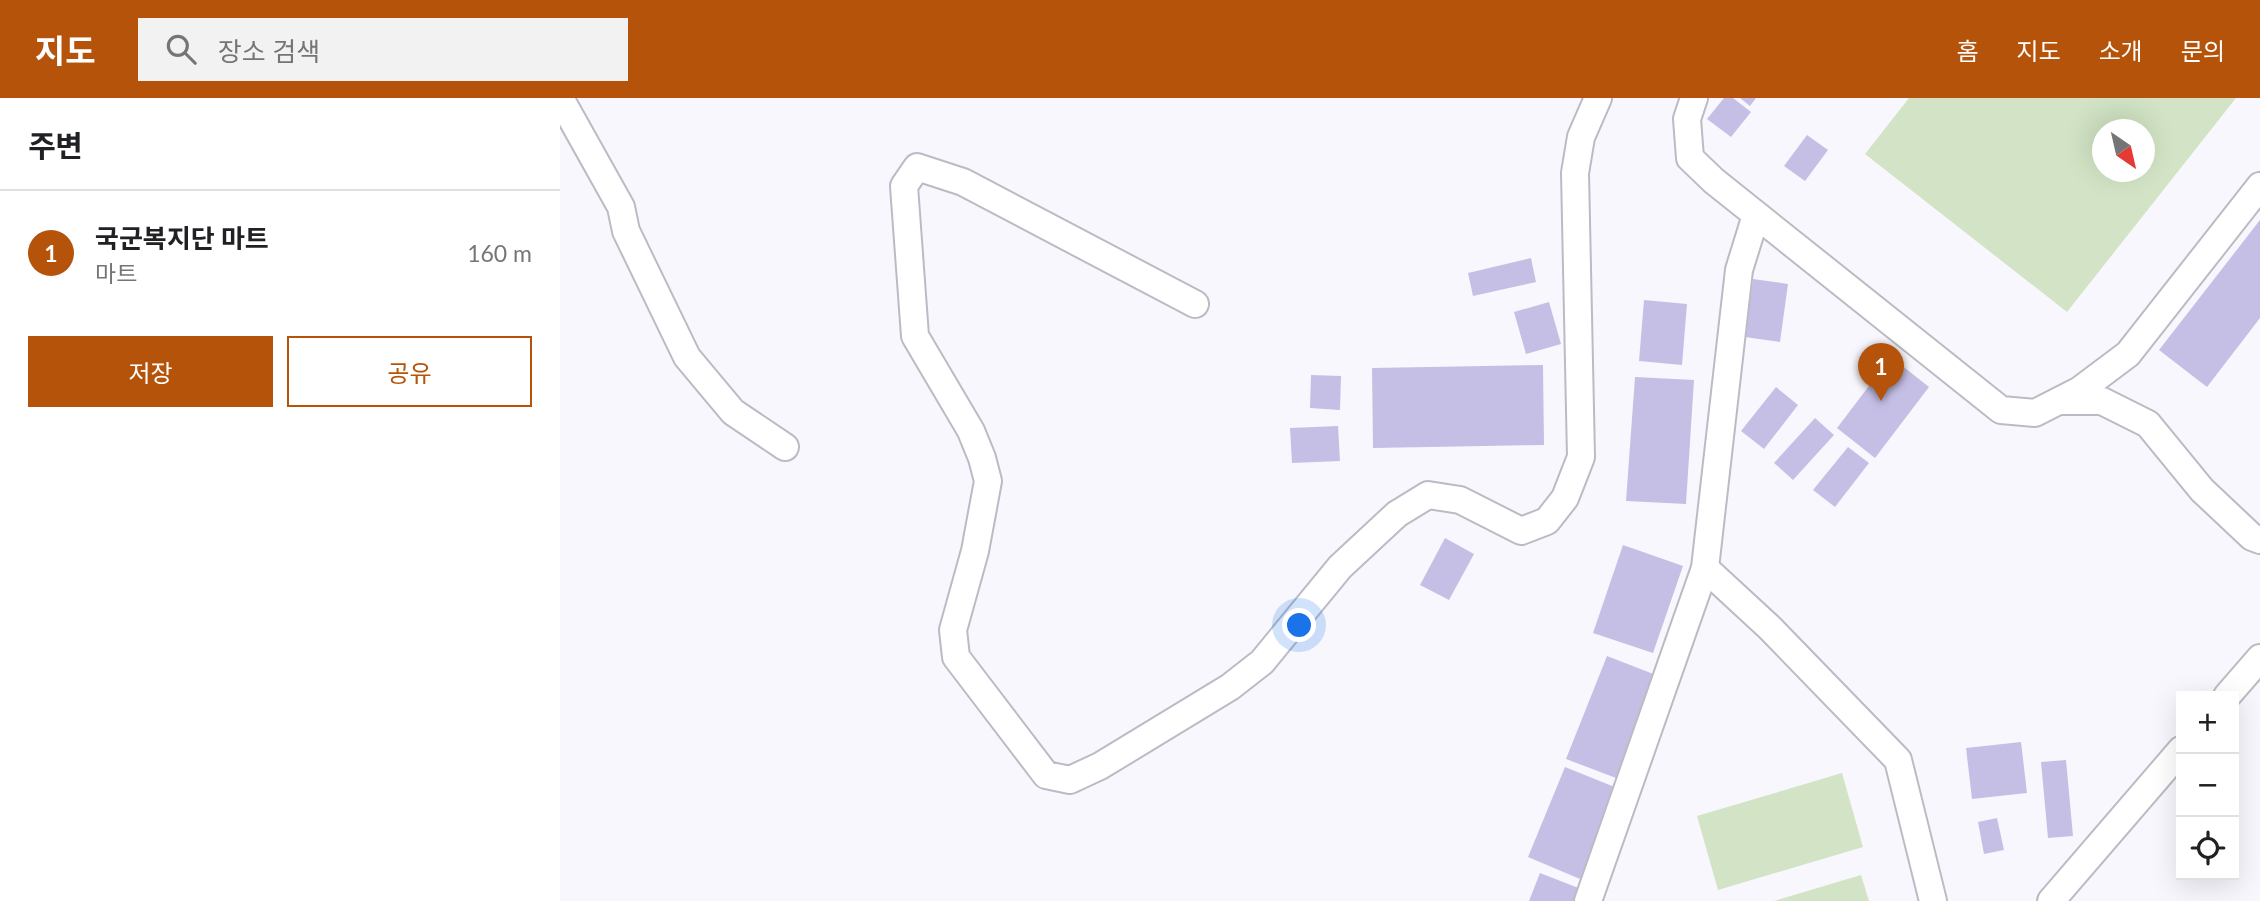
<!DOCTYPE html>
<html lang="ko">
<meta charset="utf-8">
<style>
body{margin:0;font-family:Lato,"Noto Sans KR",sans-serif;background:#f2f2f2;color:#202124}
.controls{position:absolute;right:21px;bottom:21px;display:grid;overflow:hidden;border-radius:0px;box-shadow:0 7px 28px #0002}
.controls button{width:63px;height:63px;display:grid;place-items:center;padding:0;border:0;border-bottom:2px solid #e0e0e0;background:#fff;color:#202124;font:35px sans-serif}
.compass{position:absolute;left:1532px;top:21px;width:63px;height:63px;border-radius:50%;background:#fff;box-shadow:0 7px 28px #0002;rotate:146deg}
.you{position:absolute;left:740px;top:528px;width:24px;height:24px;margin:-18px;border:5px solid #fff;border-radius:50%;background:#1a73e8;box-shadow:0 0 0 10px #1a73e833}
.badge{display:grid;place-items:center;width:46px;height:46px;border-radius:50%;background:#b45309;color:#fff;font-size:23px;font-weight:700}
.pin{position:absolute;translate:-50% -58px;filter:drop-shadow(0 2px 4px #0008)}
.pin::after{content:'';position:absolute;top:37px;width:24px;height:21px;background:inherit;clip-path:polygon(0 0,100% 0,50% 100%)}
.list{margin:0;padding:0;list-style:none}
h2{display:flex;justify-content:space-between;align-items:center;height:91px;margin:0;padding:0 28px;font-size:30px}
h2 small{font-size:23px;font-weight:400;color:#757577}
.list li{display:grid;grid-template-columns:46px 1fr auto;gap:21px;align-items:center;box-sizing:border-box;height:126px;padding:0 28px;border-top:2px solid #e0e0e0}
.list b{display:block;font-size:26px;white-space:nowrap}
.list p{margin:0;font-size:23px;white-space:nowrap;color:#757577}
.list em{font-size:23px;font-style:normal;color:#757577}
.actions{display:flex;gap:14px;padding:21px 28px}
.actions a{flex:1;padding:16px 0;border:2px solid #b45309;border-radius:0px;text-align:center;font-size:24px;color:#b45309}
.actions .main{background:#b45309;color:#fff}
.icon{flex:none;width:38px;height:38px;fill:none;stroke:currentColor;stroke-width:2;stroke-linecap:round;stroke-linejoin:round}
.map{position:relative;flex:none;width:1700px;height:803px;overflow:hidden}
header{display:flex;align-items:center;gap:42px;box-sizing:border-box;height:98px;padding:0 35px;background:#b45309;color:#fff}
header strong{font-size:33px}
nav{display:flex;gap:38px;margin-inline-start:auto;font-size:24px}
.search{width:490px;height:63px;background:#f2f2f2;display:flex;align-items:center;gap:18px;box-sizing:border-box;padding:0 24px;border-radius:0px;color:#757577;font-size:26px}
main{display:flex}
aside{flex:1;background:#fff}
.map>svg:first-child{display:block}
</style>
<header>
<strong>지도</strong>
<div class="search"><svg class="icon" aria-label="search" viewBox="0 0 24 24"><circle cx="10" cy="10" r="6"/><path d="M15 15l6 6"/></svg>장소 검색</div>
<nav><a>홈</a><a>지도</a><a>소개</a><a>문의</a></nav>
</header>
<main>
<aside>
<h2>주변<small></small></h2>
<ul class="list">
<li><span class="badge">1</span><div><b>국군복지단 마트</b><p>마트</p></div><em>160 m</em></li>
</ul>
<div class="actions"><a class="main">저장</a><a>공유</a></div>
</aside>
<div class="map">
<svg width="1700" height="803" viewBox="0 0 1700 803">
<rect width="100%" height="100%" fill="#f8f7fd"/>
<g fill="#d2e4c5" fill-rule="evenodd">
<path d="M 1349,0 L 1676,0 L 1507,214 L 1305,56 ZM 1542,32 L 1584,32 L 1584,74 L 1542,74 Z"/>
<polygon points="1282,675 1303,749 1158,792 1137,718"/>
<polygon points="1301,777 1309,803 1214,803"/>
</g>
<g fill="#c5bfe6">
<polygon points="1164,0 1173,0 1191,14 1171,39 1147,21"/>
<polygon points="1180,0 1196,0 1190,8"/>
<polygon points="1247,37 1268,52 1245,83 1224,68"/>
<polygon points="1700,122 1700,220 1647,289 1599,252"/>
<polygon points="971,160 976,184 913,198 908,175"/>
<polygon points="1193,181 1228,186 1220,244 1185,239"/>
<polygon points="1084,202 1127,206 1122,267 1079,263"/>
<polygon points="989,204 1001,246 966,256 954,214"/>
<polygon points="1331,259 1369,289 1315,360 1277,330"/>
<polygon points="983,267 984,347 813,350 812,270"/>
<polygon points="751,277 781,278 780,312 750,310"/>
<polygon points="1075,279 1134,282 1126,406 1066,403"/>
<polygon points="1216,289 1238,307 1204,351 1181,333"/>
<polygon points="1255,320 1274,337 1233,382 1214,365"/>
<polygon points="778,328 780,363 732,365 730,330"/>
<polygon points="1288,349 1309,365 1275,409 1253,392"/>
<polygon points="885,440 914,456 889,502 860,487"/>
<polygon points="1063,447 1123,468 1093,555 1033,535"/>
<polygon points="1047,558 1096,577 1056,680 1006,661"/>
<polygon points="1461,644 1467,695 1412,701 1406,650"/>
<polygon points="1506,662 1513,738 1488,740 1481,664"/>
<polygon points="1005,669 1057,690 1020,781 968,759"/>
<polygon points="1437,720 1444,752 1424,756 1418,724"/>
<polygon points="980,775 1021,791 1016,803 969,803"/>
</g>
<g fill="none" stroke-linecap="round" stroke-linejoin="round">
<g stroke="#bcbbc5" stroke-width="30">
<g id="minor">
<polyline points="0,0 61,109 66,133 127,259 173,314 225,349"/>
<polyline points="1134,0 1127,21 1130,60 1154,83 1441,312 1475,315 1520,292 1568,256 1700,88"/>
<polyline points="635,206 403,84 357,69 344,88 355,238 411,333 422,360 428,383 415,453 393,532 396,559 486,677 510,682 540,668 670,589 702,564 780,469 837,416 868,397 900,402 961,433 987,423 1005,400 1021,359 1015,75 1021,39 1038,0"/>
<polyline points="1500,303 1542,303 1588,326 1642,392 1692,439 1700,442"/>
<polyline points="1145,470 1210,530 1338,662 1373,803"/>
<polyline points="1667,598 1700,560"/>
<polyline points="1028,803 1145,470 1179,172 1196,117"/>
<polyline points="1491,803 1621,652"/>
</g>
</g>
<use href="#minor" stroke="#fff" stroke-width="26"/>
</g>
</svg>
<div class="controls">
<button>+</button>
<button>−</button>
<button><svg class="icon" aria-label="locate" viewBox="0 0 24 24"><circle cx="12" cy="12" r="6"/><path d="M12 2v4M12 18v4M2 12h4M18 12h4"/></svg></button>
</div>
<svg class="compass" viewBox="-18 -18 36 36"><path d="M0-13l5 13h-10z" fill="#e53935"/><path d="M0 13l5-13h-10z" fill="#757577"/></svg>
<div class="you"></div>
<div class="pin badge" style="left:1321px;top:303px">1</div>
</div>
</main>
